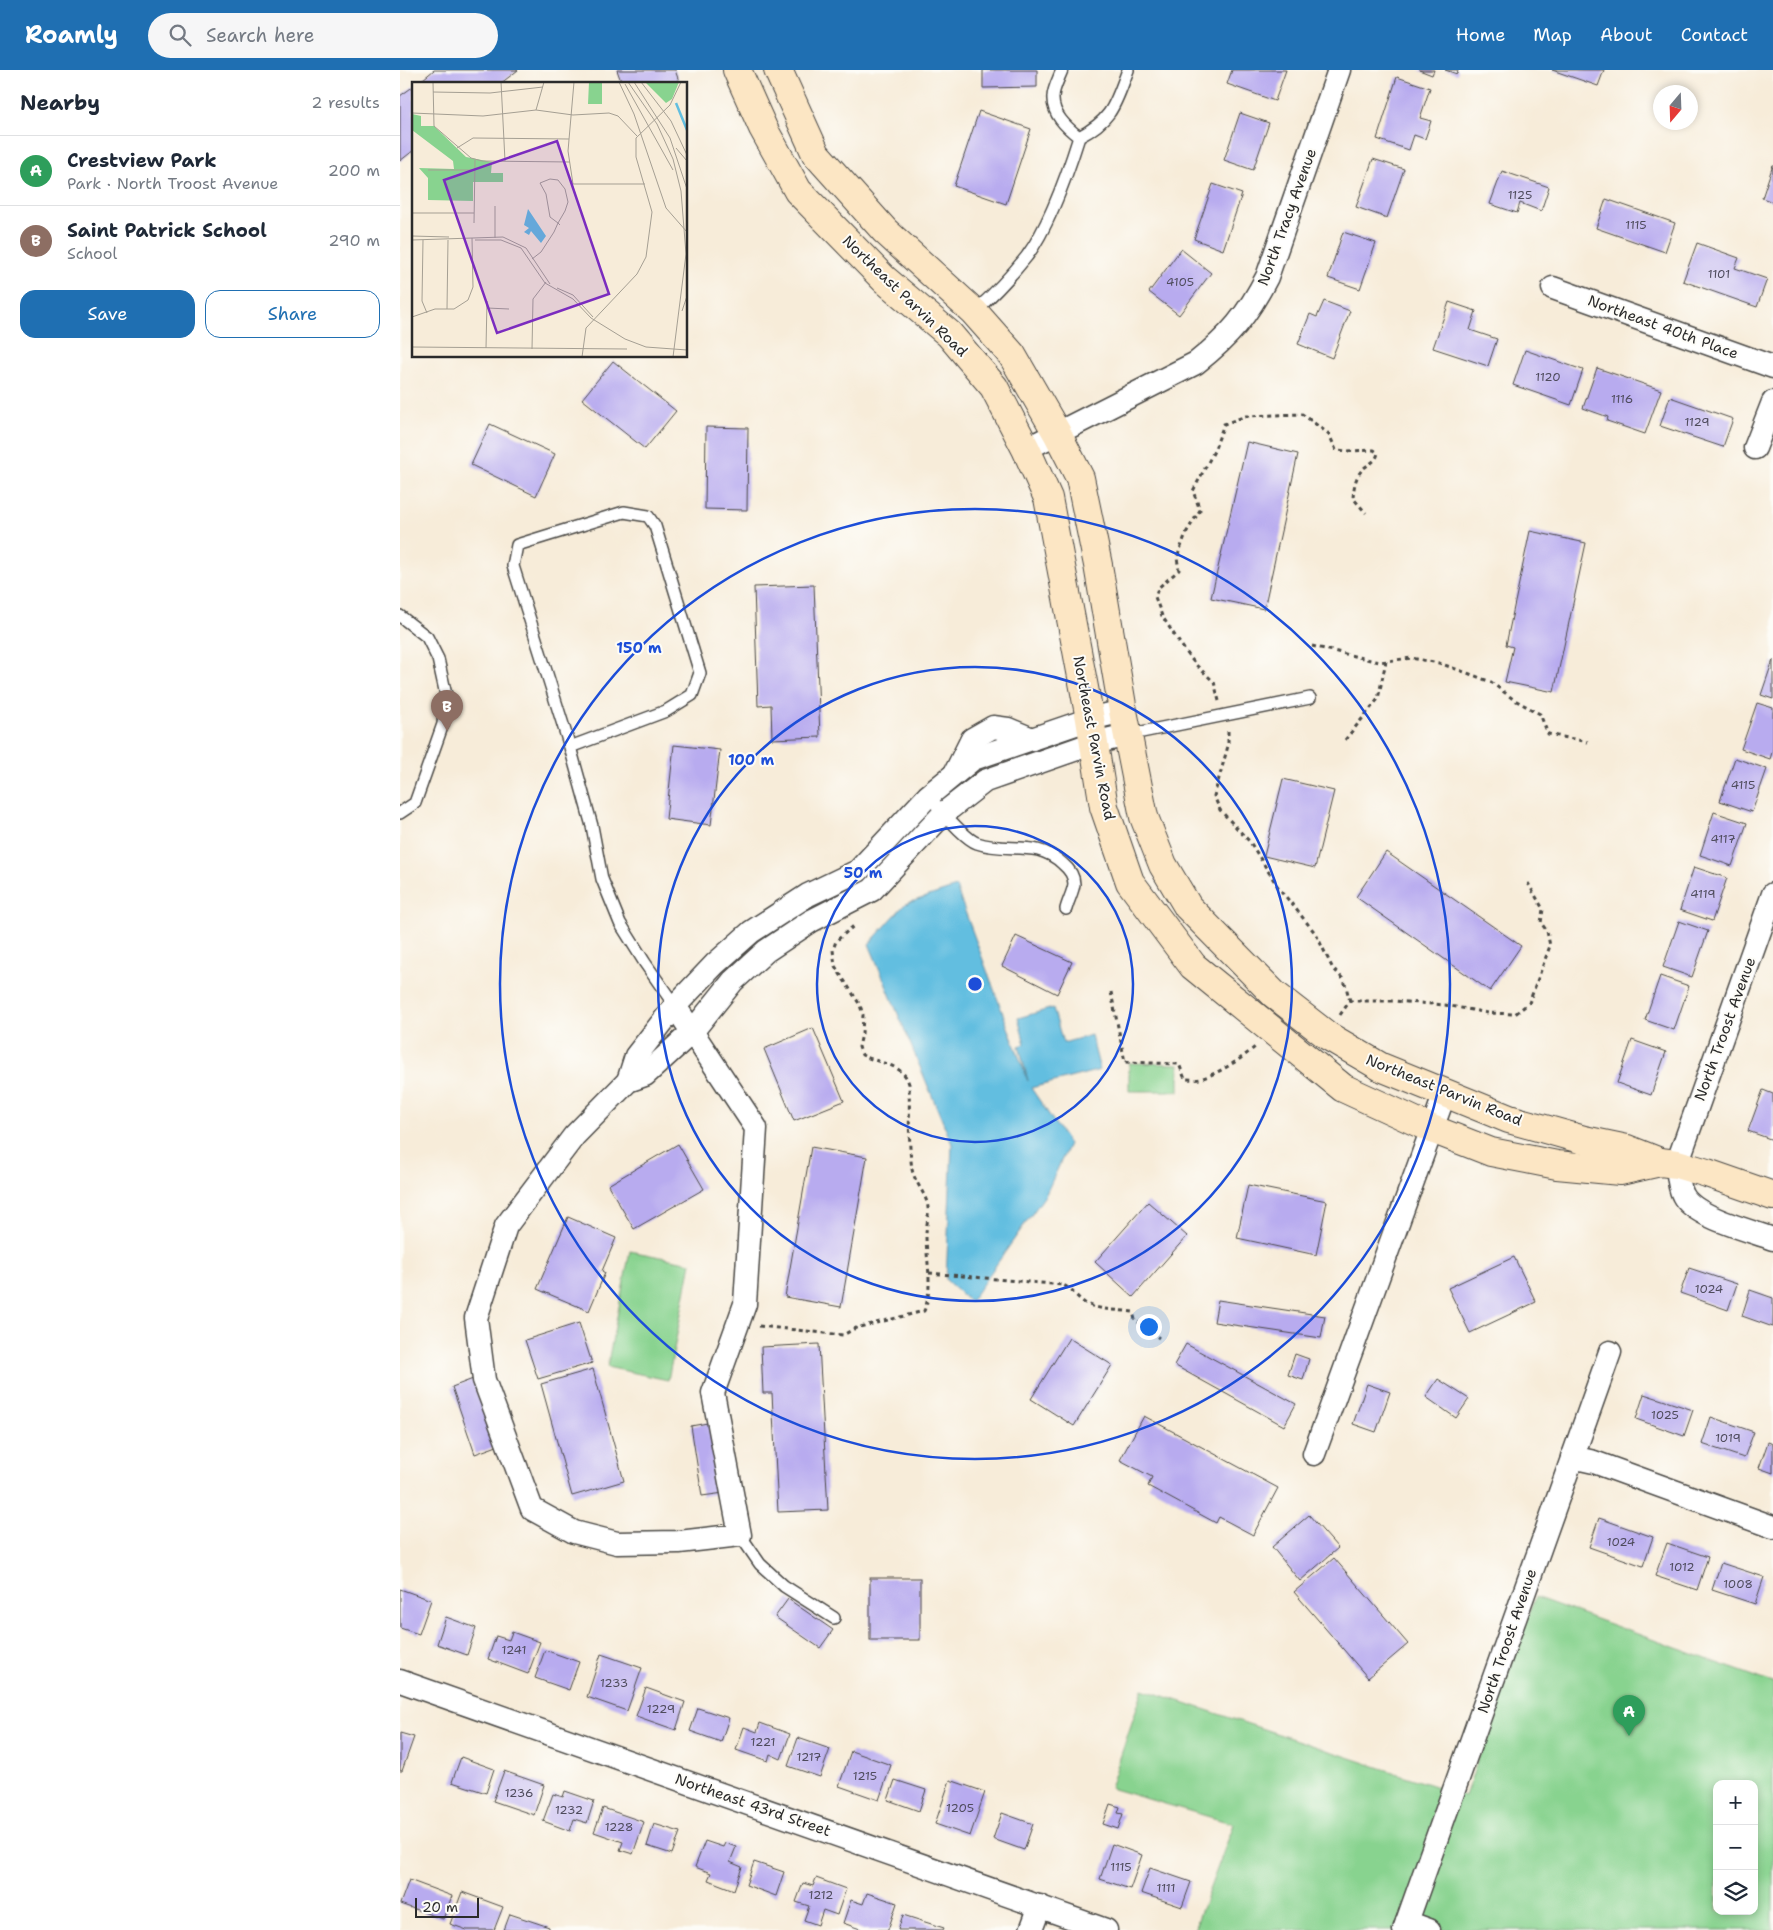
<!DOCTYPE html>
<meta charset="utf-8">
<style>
body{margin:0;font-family:"Shantell Sans",sans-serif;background:#f6f6f7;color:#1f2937}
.controls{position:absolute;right:15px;bottom:15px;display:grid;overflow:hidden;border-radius:10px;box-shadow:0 2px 8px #0003}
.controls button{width:45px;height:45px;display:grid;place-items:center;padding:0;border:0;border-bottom:1px solid #e0e1e3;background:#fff;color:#1f2937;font:25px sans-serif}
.compass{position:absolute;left:1253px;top:15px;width:45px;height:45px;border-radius:50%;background:#fff;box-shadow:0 2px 8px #0003;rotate:199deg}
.scale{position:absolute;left:15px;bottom:12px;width:64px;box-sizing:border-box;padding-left:5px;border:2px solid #2b2b2b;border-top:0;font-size:14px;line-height:18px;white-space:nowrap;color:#2b2b2b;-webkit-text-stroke:4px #fdfcf7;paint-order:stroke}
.you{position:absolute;left:748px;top:1256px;width:18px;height:18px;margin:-12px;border:4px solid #fff;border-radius:50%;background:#1a73e8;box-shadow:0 0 0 8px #1a73e833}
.badge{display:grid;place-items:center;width:32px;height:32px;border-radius:50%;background:#1f6fb2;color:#fff;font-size:16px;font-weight:700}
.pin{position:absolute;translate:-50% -41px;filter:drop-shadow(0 1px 2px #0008)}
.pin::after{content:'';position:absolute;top:26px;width:18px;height:15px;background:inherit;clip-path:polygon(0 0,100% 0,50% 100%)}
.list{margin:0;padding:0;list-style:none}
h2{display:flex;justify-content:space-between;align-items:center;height:65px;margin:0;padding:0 20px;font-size:21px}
h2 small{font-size:16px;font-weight:400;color:#747a83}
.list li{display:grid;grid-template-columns:32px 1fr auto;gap:15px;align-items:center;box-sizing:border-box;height:70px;padding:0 20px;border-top:1px solid #e0e1e3}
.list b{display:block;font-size:19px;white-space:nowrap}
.list p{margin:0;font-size:16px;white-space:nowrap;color:#747a83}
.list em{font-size:16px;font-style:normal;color:#747a83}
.actions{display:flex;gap:10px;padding:15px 20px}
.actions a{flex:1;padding:11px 0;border:1px solid #1f6fb2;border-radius:15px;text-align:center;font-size:18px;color:#1f6fb2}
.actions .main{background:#1f6fb2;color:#fff}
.icon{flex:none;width:28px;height:28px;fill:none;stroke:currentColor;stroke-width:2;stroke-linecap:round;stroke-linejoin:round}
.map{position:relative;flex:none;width:1373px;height:1860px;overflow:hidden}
header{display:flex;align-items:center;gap:30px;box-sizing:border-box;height:70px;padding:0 25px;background:#1f6fb2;color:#fff}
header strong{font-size:24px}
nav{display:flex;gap:28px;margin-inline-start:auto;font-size:18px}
.search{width:350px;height:45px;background:#f6f6f7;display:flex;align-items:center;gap:12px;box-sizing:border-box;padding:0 18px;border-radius:28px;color:#747a83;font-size:19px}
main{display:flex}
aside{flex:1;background:#fff}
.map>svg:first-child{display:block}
</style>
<header>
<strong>Roamly</strong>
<div class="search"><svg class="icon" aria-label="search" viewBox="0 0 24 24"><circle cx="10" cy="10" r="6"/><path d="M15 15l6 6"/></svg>Search here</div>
<nav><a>Home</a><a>Map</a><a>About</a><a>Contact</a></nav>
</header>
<main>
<aside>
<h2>Nearby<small>2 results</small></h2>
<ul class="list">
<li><span class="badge" style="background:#2e9e5b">A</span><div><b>Crestview Park</b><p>Park · North Troost Avenue</p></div><em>200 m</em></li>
<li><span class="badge" style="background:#8d6e63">B</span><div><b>Saint Patrick School</b><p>School</p></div><em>290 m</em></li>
</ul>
<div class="actions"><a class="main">Save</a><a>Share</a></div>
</aside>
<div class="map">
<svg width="1373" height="1860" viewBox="0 0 1373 1860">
<rect width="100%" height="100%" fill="#fdfcf7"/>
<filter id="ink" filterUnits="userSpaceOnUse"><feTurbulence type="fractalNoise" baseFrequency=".02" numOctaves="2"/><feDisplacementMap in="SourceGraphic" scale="10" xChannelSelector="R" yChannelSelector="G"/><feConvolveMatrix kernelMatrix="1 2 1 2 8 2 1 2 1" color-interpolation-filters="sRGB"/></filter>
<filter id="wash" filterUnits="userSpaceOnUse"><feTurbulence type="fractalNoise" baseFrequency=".0096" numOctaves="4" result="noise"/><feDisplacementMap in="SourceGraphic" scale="20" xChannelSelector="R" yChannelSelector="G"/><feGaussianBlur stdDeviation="1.12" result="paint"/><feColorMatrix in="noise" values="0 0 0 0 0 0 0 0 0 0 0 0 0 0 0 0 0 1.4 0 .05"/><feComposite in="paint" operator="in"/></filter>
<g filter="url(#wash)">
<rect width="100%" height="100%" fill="#f7ecd9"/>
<g fill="#88d38f" stroke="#5a7f5d" fill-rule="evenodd">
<polygon points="729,993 779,994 779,1021 729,1021"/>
<polygon points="230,1181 291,1193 268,1310 207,1297"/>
<path d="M 1135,1527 L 1373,1613 L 1373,1860 L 794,1860 L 834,1754 L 710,1718 L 743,1619 L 1065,1726 ZM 1317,1714 L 1354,1714 L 1354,1841 L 1317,1841 Z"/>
</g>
<polygon fill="#62bee0" stroke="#467486" points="556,817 628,1011 619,976 625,974 618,948 653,938 663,973 691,965 700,1000 631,1018 669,1074 646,1124 570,1232 546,1210 552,1074 469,874 505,834"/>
<g id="blocks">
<g fill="#b8abef">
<polygon points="34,0 118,0 100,14 17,14"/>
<polygon points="217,0 275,0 280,14 222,14"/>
<polygon points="583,0 637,0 637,17 583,18"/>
<polygon points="832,0 886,0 875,31 827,14"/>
<polygon points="1019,0 1034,0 1032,5"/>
<polygon points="1045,0 1058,0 1057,4"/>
<polygon points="1152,0 1204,0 1198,16"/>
<polygon points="997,7 1030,18 1020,48 1031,51 1025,69 1014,65 1009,80 977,69"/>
<polygon points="14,16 14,80 0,91 0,26"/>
<polygon points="579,41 631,59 606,134 554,116"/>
<polygon points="840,43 869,53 853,100 824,90"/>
<polygon points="973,89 1004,99 987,148 956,137"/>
<polygon points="1373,95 1373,132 1362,128"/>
<polygon points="1102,101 1149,117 1141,141 1120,133 1117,143 1090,134"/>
<polygon points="813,114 842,124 823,180 794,169"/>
<polygon points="1206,129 1275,153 1265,182 1196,158"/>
<polygon points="943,162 976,173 960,219 928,208"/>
<polygon points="1297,173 1339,188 1335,198 1367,209 1357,237 1283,211"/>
<polygon points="781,179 811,203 779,245 749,222"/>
<polygon points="924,231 950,241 932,288 898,274 910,244 917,247"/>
<polygon points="1049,232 1076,241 1070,260 1097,269 1088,296 1033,278"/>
<polygon points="1125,280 1183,300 1171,335 1113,315"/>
<polygon points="213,291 276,341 245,379 182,329"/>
<polygon points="1197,298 1261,320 1245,364 1207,351 1208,347 1183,338"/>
<polygon points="1270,327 1333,349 1323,377 1260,356"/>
<polygon points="90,354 155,384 136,426 71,395"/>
<polygon points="306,357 348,358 347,440 305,439"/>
<polygon points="847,372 898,384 864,539 811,528"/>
<polygon points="1130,461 1186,473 1154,622 1105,612 1113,577 1106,575"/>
<polygon points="414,515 420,667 372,669 371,635 358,636 354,517"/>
<polygon points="1373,590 1373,629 1361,625"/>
<polygon points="1357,633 1373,638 1373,679 1370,689 1341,679"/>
<polygon points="274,675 320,680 311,755 266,749"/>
<polygon points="1335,688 1367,699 1352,742 1320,731"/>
<polygon points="883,709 934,721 915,798 864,786"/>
<polygon points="1314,742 1347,753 1332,796 1300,785"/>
<polygon points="986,782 1121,876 1090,921 956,827"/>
<polygon points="1294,797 1327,808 1312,851 1280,840"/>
<polygon points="1279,851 1308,861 1292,907 1263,897"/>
<polygon points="616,866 672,892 657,924 602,896"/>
<polygon points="1260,906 1289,916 1274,960 1245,950"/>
<polygon points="413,958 444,1031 394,1051 364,979"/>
<polygon points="1232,970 1266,982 1251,1025 1217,1013"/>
<polygon points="1363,1020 1373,1024 1373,1070 1348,1061"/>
<polygon points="278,1074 304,1119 234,1159 208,1115"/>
<polygon points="411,1077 467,1087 441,1237 385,1227"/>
<polygon points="848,1115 927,1131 916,1185 837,1168"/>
<polygon points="748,1132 787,1166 733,1227 695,1192"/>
<polygon points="168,1147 216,1168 202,1201 205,1203 189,1241 137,1219"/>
<polygon points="1114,1187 1136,1232 1070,1263 1048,1218"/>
<polygon points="1289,1198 1337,1214 1328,1240 1280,1223"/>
<polygon points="1350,1220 1373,1228 1373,1257 1342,1246"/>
<polygon points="818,1230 925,1246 921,1268 814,1252"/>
<polygon points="179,1253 192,1293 138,1309 125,1270"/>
<polygon points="669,1268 712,1295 674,1356 631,1329"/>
<polygon points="419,1274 428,1440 378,1442 372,1323 363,1323 361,1277"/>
<polygon points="786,1274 896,1334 884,1356 774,1295"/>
<polygon points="895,1284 909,1289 903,1310 888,1305"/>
<polygon points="193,1299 224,1411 172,1426 141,1314"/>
<polygon points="73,1309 97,1376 75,1384 52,1317"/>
<polygon points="1038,1309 1069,1329 1056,1348 1026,1327"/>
<polygon points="967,1314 990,1322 976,1362 953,1354"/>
<polygon points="1244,1324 1293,1340 1284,1366 1236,1349"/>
<polygon points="744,1346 878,1418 853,1465 819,1447 816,1453 748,1416 752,1407 720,1390"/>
<polygon points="1311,1347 1354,1362 1344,1388 1302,1374"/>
<polygon points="313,1352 324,1423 302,1426 291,1356"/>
<polygon points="1368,1372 1373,1374 1373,1403 1359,1398"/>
<polygon points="909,1445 938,1478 900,1511 872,1477"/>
<polygon points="1199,1448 1253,1467 1243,1496 1189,1477"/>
<polygon points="1267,1473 1308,1487 1297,1520 1255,1506"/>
<polygon points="934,1488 1008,1574 968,1608 894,1522"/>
<polygon points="1321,1493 1364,1507 1355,1534 1312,1520"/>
<rect x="470" y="1508" width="50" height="62"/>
<polygon points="0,1519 31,1530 19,1564 0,1558"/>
<polygon points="388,1529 433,1560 420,1578 375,1547"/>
<polygon points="46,1547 76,1558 67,1585 37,1574"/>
<polygon points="112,1562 140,1572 128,1604 88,1589 96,1566 109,1570"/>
<polygon points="145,1580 179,1592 169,1620 135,1608"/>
<polygon points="201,1584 242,1598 227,1641 187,1627"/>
<polygon points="246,1618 285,1632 276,1660 236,1646"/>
<polygon points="298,1638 329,1648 321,1672 290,1661"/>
<polygon points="360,1653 390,1664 381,1689 370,1684 368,1691 336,1680 344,1657 357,1662"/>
<polygon points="0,1663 14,1667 2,1701 0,1701"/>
<polygon points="398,1668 430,1679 420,1707 388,1696"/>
<polygon points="451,1681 491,1695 479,1730 439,1716"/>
<polygon points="61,1687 94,1699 86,1723 52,1712"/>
<polygon points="104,1701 144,1715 134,1745 93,1731"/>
<polygon points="495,1710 526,1720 519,1741 488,1730"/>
<polygon points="550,1710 585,1722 570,1766 535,1754"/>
<polygon points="165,1721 194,1731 187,1753 174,1749 170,1761 143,1751 153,1724 163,1727"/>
<polygon points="710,1734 720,1737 718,1743 723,1744 718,1759 703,1754"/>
<polygon points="203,1738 244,1752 233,1784 220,1780 223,1772 194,1762"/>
<polygon points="602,1743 633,1754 624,1780 593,1769"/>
<polygon points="254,1754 280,1762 272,1784 247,1776"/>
<polygon points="305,1771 323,1777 325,1773 336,1777 330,1792 342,1797 334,1820 308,1810 311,1803 295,1797"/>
<polygon points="712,1774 742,1785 730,1819 700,1809"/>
<polygon points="354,1792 384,1802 376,1826 346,1815"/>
<polygon points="750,1798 791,1812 782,1837 741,1823"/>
<polygon points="416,1808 446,1819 437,1845 423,1840 418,1855 404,1850 409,1836 396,1832 403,1813 413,1816"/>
<polygon points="9,1810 52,1826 43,1849 0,1834"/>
<polygon points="62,1822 103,1837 94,1860 67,1860 50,1854"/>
<polygon points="467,1823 497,1833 488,1860 463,1860 443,1853 451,1830 463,1834"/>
<polygon points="110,1844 149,1857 149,1860 104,1860"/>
<polygon points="503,1845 544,1858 543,1860 498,1860"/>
</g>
</g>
</g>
<g filter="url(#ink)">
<use href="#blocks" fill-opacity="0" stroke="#4a4845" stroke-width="1"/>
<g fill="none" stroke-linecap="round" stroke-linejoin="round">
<g stroke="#4a4845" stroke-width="14">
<g id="lane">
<path d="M 662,0 C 659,8 653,19 653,27 C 652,44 666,57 679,67"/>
<path d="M 574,242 C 593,225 611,206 627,186 C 649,156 668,102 679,67 C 713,49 715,34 728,0"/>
<polyline points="0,546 27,567 38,589 46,625 43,654 15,733 0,743"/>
<polyline points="727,665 910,628"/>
<polyline points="170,677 266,641 292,625 300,603 255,456 248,446 224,442 117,475 113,496 170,677 192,756 202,809 220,853 245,893 275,936"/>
<path d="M 528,726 C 539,737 563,768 577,773 C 608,784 636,768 663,794 C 669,799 674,806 674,814 C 673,822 668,831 666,839"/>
<polyline points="340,1465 360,1494 384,1516 434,1548"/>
</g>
</g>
<g stroke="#4a4845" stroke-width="25">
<g id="street">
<polyline points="1153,218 1373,297"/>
<polyline points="1355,378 1373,332"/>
<path d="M 626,379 L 796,293 C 830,266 847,246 867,207 L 939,0"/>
<polyline points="556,701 572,669 593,657 608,659 632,669"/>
<path d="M 1373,824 L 1277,1094 C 1278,1103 1278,1116 1283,1125 C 1294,1147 1349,1160 1373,1169"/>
<polyline points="275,936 356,1058 345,1234 313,1323 340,1465 279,1472 217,1473 174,1462 132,1439 84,1310 76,1248 106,1156 174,1066 228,1011 245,1005 292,962 333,911 366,881 411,851 472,820 544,743 585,711 694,673 727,665"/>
<polyline points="228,1011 236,986 275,936 315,894 351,862 408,825 458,801 528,726 573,689 690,649 723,641"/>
<polyline points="914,1384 1045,1023"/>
<polyline points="1172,1387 1194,1392 1373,1457"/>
<polyline points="0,1611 706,1860"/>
<polyline points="1007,1852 1029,1860"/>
<polyline points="631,1860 640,1836"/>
<polyline points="1004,1860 1210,1282"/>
</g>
</g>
<g stroke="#4a4845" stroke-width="30">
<g id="secondary">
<polyline points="337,0 363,58 398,121 484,209 549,264 594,317 626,379 648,428 690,649 704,737 730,812 793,896 943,1018 1032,1059 1091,1082 1157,1095 1220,1101 1260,1092"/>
<polyline points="378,0 416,84 485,161 574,242 612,285 657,363 680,408 698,495 723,641 744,747 763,795 788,837 874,924 928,966 981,997 1109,1049 1184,1070 1227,1079 1260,1092 1277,1094 1307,1103 1373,1126"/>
</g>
</g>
<g stroke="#4a4845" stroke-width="3" stroke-dasharray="4 4" stroke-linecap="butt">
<polyline points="912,576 979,592 1011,588 1039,593 1070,604 1091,612 1113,629 1140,644 1148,664 1188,672"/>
<path d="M 819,631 L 814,612 L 795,594 L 779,572 L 762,546 L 755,527 L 758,518 L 779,500 L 777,488 L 786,463 L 800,440 L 793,421 L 814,381 L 824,354 L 846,346 L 902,344 L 929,364 L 936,380 L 948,381 L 974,380 L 978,383 C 976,392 971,392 964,398 C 955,406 954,417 953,428 L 966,443"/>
<polyline points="828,661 828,676 814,726 820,740 850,772 878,817 916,864 932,897 944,910 950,931"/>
<polyline points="945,670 978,629 986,591"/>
<path d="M 711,922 L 725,992 L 779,994 L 785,1009 C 789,1009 796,1010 800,1009 C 819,1003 840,990 855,977"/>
<polyline points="940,945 950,931 994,931 1045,935 1088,943 1115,944 1129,933 1150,876 1147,861 1141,853 1143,839 1128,813"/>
<path d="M 529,1203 L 663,1215 C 672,1219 677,1228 685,1233 C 698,1240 718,1240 733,1242 L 735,1250 L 759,1268"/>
<path d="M 359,1256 L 443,1265 L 456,1258 L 524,1241 C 534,1217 526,1190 526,1165 C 526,1156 529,1147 528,1138 C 527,1124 514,1112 512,1099 C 508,1071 510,1042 509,1014 C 503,993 479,994 462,985 L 459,977 L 462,964 L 463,945 L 460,935 L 435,896 L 433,880 L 436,871 L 456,854"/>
</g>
<use href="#lane" stroke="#fff" stroke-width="11"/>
<use href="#street" stroke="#fff" stroke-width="22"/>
<use href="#secondary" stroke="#fce6c4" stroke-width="28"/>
</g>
</g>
<g fill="none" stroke="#1d4ed8" stroke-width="2.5">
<circle cx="575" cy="914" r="158"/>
<circle cx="575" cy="914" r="317"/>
<circle cx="575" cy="914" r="475"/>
</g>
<g text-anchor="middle" stroke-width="4" stroke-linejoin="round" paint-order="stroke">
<g font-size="12" fill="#4e4b5c">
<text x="1120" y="129">1125</text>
<text x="1236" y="159">1115</text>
<text x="1319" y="208">1101</text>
<text x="780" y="216">4105</text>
<text x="1148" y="311">1120</text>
<text x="1222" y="333">1116</text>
<text x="1297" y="356">1129</text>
<text x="1343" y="719">4115</text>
<text x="1323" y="773">4117</text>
<text x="1303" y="828">4119</text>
<text x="1309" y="1223">1024</text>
<text x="1265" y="1349">1025</text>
<text x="1328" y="1372">1019</text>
<text x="1221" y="1476">1024</text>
<text x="1282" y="1501">1012</text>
<text x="1338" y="1518">1008</text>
<text x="114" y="1584">1241</text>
<text x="214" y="1617">1233</text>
<text x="261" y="1643">1229</text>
<text x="363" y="1676">1221</text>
<text x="409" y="1691">1217</text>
<text x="465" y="1710">1215</text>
<text x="119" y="1727">1236</text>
<text x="560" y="1742">1205</text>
<text x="169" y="1744">1232</text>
<text x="219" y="1761">1228</text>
<text x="721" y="1801">1115</text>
<text x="766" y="1822">1111</text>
<text x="421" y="1829">1212</text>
</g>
<g font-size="15" fill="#2b2b2b" stroke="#fdfcf7">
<text transform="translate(887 147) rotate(-70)" y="5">North Tracy Avenue</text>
<text transform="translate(505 226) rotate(44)" y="5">Northeast Parvin Road</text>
<text transform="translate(1263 257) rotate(20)" y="5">Northeast 40th Place</text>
<text transform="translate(694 668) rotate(79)" y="5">Northeast Parvin Road</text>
<text transform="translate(1325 959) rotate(-70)" y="5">North Troost Avenue</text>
<text transform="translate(1044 1020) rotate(22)" y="5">Northeast Parvin Road</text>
<text transform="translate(1107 1571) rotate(-71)" y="5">North Troost Avenue</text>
<text transform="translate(353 1735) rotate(19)" y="5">Northeast 43rd Street</text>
</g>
</g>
<g transform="translate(12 12)">
<rect width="275" height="275" fill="#f7ecd9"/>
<path d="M 177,0 L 190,0 L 190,22 L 176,22 ZM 233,0 L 267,0 L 260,17 L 254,21 ZM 0,32 L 9,34 L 9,44 L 22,44 L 54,75 L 80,80 L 79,91 L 91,91 L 91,100 L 61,100 L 61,119 L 16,118 L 16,96 L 7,86 L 42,87 L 41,79 L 0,48 Z" fill="#88d38f"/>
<path d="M 116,127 L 134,154 L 129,161 L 119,149 L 117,153 L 112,150 L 117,146 L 112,143 Z" fill="#62bee0"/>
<path fill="none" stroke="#62bee0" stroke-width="2.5" d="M 264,21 L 275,48"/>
<path fill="none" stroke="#a59f93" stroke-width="1" d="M 21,0 L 22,44 L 59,76 L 70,79 L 158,80M 89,0 L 93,79M 162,0 L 156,69 L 161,102 L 233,102M 207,0 L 222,32 L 254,126 L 275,150M 216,0 L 245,42 L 261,77 L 269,109 L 274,172 L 261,275M 222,0 L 258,56 L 275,107M 229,0 L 259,39 L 275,73M 213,2 L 261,88M 21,10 L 78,11 L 131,5M 124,28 L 132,0M 0,31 L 71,34 L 124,28 L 161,33 L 197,31 L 206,34 L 225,54M 45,66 L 61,56 L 157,57M 264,66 L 275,79M 16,88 L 62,88M 0,131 L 62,131M 62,141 L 63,78M 0,154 L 37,155M 83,156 L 83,124M 0,158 L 91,155 L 114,166 L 138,202M 11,158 L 10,219 L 15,231M 63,158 L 89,158 L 109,166 L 133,201 L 161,217 L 179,236 L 213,257 L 234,265 L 275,268M 120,177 L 129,170 L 142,150 L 146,141 L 153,129 L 156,120 L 153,107 L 146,98 L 138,97 L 128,101 L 134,112 L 138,135 L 146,141 L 148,143M 145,206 L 161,213 L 181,235M 75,226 L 97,227M 35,227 L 36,158M 270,229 L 275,214M 0,235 L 23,227 L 42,227 L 56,218 L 61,205 L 60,156M 0,265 L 215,267M 74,266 L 75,219M 120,267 L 121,217 L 134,200M 170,275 L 174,246 L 225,192 L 234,175 L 240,130 L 224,75 L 224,56 L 258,23 L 269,0"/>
<path fill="#7b2cbf" fill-opacity="0.15" stroke="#7b2cbf" stroke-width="2.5" d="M 145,59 L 197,212 L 85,251 L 32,98 Z"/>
<rect width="275" height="275" fill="none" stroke="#2b2b2b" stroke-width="2.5"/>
</g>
<circle cx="575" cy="914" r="8" fill="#1d4ed8" stroke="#fdfcf7" stroke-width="2.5"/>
<g font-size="15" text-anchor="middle" font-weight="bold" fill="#1d4ed8" stroke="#fdfcf7" stroke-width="4" stroke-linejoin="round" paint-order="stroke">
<text x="239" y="583">150 m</text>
<text x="351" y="695">100 m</text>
<text x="463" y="808">50 m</text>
</g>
</svg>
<div class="controls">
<button>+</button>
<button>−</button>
<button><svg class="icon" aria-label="layers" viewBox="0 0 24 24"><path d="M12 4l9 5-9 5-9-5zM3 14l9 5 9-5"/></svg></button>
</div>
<svg class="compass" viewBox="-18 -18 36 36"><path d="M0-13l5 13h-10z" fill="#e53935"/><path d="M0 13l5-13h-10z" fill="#747a83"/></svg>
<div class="scale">20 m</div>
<div class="you"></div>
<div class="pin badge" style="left:1229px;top:1666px;background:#2e9e5b">A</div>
<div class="pin badge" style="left:47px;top:661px;background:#8d6e63">B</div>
</div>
</main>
